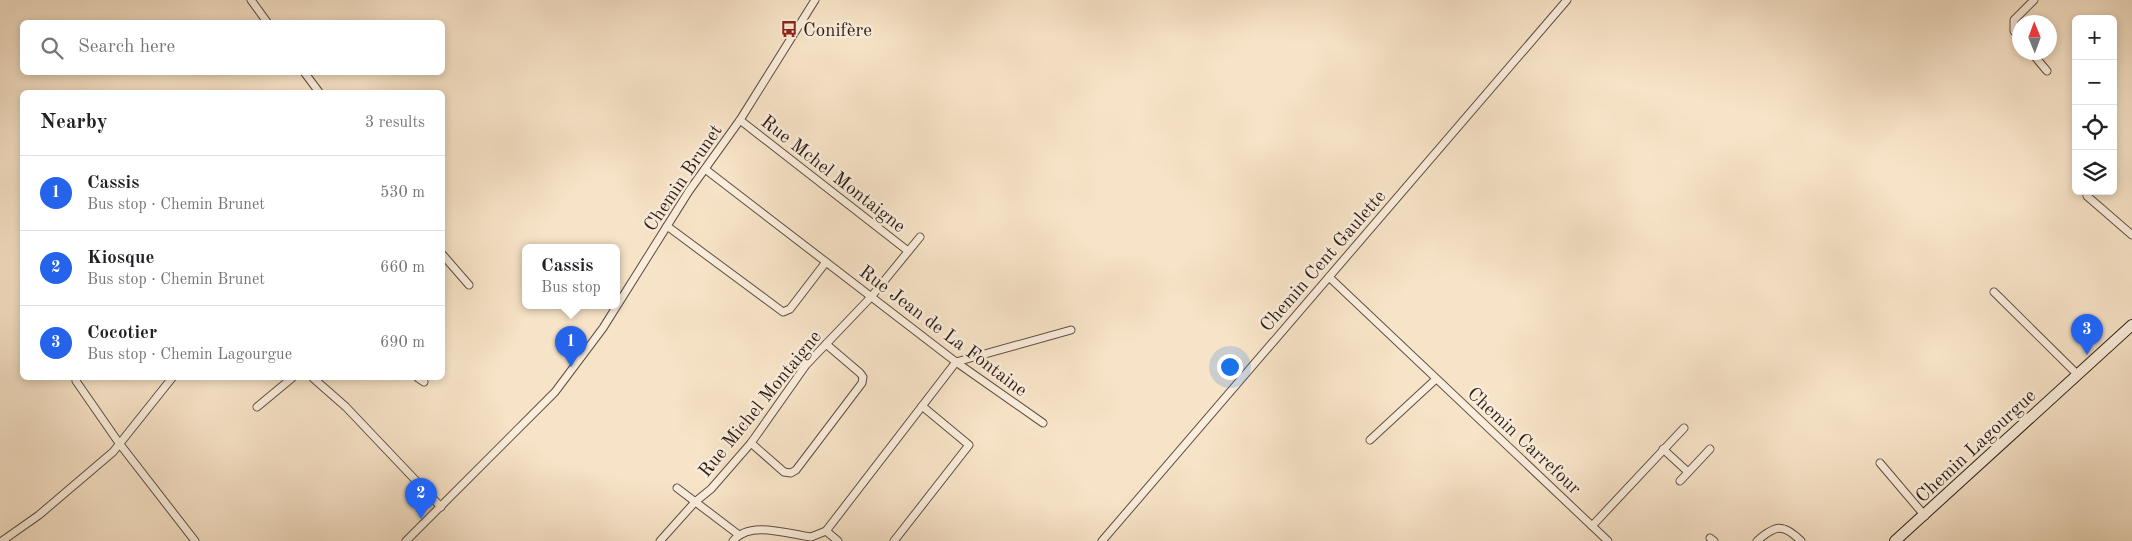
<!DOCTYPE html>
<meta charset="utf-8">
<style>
body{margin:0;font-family:"Old Standard TT",serif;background:#f6f6f6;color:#202124}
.controls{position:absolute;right:15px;top:15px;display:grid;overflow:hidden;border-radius:8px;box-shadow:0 2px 8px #0003}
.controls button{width:45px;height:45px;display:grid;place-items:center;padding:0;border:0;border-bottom:1px solid #e0e0e0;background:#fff;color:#202124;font:25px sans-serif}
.compass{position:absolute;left:2012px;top:15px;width:45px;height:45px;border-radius:50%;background:#fff;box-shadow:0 2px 8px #0003;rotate:359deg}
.you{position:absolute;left:1229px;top:366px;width:18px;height:18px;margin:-12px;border:4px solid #fff;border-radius:50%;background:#1a73e8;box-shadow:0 0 0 8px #1a73e833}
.badge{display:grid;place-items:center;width:32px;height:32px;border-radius:50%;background:#2563eb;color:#fff;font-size:16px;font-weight:700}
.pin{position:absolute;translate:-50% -41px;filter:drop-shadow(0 1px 2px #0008)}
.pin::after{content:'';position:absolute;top:26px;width:18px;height:15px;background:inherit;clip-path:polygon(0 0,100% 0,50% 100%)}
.popup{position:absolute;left:522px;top:244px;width:98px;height:65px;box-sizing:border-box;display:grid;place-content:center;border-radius:8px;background:#fff;filter:drop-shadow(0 1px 4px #0005);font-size:16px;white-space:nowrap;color:#757577}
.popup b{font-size:19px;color:#202124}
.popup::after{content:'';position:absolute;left:50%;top:100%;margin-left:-10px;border:10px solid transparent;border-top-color:#fff}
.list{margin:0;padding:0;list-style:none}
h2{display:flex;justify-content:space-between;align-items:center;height:65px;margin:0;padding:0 20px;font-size:21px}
h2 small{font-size:16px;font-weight:400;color:#757577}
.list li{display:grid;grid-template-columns:32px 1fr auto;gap:15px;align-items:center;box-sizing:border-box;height:75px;padding:0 20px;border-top:1px solid #e0e0e0}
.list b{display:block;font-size:19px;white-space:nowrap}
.list p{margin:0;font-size:16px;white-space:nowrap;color:#757577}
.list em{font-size:16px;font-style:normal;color:#757577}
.icon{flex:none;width:28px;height:28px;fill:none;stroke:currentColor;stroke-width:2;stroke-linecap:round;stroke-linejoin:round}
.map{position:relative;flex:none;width:2132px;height:541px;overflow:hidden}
.search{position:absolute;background:#fff;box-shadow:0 2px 8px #0003;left:20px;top:20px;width:425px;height:55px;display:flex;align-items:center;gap:12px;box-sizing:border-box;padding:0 18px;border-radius:8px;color:#757577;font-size:19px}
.panel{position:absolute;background:#fff;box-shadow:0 2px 8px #0003;left:20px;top:90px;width:425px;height:290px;border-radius:8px}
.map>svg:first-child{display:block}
</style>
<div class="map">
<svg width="2132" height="541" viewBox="0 0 2132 541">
<rect width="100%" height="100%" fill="#f7e3c7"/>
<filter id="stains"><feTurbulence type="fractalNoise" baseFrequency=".004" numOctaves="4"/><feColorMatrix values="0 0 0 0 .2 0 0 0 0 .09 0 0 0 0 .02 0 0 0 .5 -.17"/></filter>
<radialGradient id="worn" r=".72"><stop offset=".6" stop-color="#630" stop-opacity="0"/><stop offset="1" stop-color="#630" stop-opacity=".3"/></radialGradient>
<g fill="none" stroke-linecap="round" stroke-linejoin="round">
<g stroke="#5e4e44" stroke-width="9">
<g id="street">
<polyline points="251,0 267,22"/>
<polyline points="2020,38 2014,31 2014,20 2034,0"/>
<polyline points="2031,52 2047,71"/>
<polyline points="304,72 319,92"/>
<polyline points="740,120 908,251"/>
<polyline points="705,169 956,362 1043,423"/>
<polyline points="2087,196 2132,235"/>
<polyline points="667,226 783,312 790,309 826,262"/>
<polyline points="442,254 469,285"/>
<polyline points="1329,277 1608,541"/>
<polyline points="1994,292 2078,375"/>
<polyline points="313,378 346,407 441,507"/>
<polyline points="418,378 424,382"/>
<polyline points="76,381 119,443 195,541"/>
<polyline points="257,407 292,378"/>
<polyline points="1370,440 1436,379"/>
<polyline points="751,443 784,472 791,473 796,470 862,383 863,377 860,373 826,344"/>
<polyline points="1663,449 1688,472"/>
<polyline points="1880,463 1925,516"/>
<polyline points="1680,481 1710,449"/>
<polyline points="677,488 739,535"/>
<polyline points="1592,526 1684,428"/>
<polyline points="826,531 838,541"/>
<polyline points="1710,538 1714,541"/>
<polyline points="2,541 39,515 113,452 172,378"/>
<polyline points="406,541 555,392 603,328 689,191 740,120 815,0"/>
<polyline points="660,541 695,502 711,489 751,443 806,365 871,297 920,237"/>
<path d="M 733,541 C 750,520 787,534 811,537 L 826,531 L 956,362 L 1071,330"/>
<polyline points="894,541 969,445 922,406"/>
<polyline points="1102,541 1567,0"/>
<path d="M 1757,541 C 1775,525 1783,523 1801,541"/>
</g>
</g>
<g stroke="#2b1d18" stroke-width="12">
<polyline id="secondary" points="1895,541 2132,325"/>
</g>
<use href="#street" stroke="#faeddb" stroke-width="7"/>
<use href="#secondary" stroke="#faeddb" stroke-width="10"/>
</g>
<defs>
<g id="bus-bare" transform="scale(1.35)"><path d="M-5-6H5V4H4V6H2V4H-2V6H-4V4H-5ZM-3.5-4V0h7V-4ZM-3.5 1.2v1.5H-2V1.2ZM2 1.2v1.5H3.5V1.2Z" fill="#8f2418" stroke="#faeddb" stroke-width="2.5" paint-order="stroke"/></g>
</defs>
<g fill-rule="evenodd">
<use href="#bus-bare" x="789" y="29"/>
</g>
<g text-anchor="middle" stroke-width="5" stroke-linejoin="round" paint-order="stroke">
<g font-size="19" fill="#2b1d18" stroke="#faeddb" text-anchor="start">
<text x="803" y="36">Conifère</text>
</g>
<g font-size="19" fill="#2b1d18" stroke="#faeddb">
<text transform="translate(834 173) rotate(38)" y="7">Rue Mchel Montaigne</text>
<text transform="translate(682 177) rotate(-56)" y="7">Chemin Brunet</text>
<text transform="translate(1322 260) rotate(-49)" y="7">Chemin Cent Gaulette</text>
<text transform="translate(944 330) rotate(37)" y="7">Rue Jean de La Fontaine</text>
<text transform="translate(759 403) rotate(-51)" y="7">Rue Michel Montaigne</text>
<text transform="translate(1525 440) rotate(43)" y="7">Chemin Carrefour</text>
<text transform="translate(1975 445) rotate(-43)" y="7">Chemin Lagourgue</text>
</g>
</g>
<rect width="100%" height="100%" filter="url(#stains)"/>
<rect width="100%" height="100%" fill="url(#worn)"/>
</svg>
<div class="controls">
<button>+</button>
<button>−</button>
<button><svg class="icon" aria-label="locate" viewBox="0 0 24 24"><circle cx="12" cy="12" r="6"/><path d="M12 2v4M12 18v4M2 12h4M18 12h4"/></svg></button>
<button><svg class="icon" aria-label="layers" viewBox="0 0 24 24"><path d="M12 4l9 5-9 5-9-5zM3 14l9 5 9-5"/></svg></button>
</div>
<svg class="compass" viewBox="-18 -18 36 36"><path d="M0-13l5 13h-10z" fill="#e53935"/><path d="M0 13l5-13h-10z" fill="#757577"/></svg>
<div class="you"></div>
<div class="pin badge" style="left:571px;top:367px">1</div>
<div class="popup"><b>Cassis</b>Bus stop</div>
<div class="pin badge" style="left:421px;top:519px">2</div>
<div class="pin badge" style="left:2087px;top:355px">3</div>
<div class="search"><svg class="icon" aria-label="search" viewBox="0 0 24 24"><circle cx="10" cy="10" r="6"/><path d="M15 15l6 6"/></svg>Search here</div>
<section class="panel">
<h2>Nearby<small>3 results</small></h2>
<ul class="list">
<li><span class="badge">1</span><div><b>Cassis</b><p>Bus stop · Chemin Brunet</p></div><em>530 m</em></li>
<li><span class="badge">2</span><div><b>Kiosque</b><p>Bus stop · Chemin Brunet</p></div><em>660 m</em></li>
<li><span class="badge">3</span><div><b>Cocotier</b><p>Bus stop · Chemin Lagourgue</p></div><em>690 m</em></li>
</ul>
</section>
</div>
